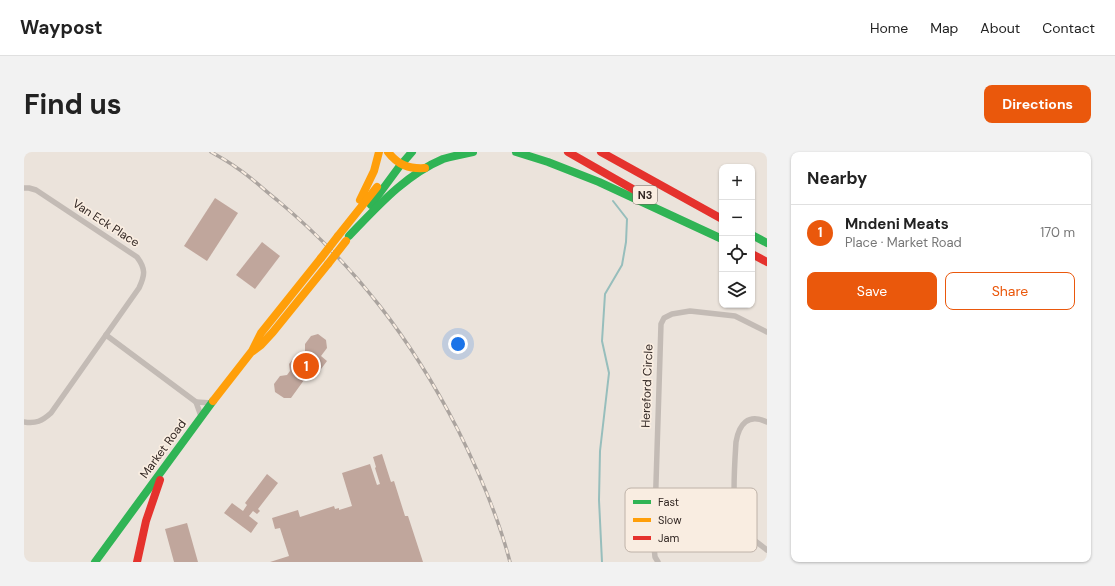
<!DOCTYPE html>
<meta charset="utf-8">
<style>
body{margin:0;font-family:"DM Sans",sans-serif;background:#f2f2f2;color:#222}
.controls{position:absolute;right:12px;top:12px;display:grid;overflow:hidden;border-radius:8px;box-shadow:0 1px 3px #0004}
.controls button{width:36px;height:36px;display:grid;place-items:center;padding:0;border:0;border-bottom:1px solid #e0e0e0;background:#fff;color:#222;font:20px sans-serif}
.you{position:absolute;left:434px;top:192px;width:14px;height:14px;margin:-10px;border:3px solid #fff;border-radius:50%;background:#1a73e8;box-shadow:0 0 0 6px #1a73e833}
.badge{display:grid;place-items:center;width:26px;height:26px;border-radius:50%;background:#ea580c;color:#fff;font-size:13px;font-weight:700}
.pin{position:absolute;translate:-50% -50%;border:2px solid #fff;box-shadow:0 1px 4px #0006}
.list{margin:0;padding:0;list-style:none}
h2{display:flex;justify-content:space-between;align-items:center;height:52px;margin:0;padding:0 16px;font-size:17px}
h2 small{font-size:13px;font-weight:400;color:#767676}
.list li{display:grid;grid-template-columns:26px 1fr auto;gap:12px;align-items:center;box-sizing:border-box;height:56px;padding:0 16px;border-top:1px solid #e0e0e0}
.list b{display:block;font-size:15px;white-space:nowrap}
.list p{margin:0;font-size:13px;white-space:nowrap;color:#767676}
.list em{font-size:13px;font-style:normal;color:#767676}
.actions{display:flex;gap:8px;padding:12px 16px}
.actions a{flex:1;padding:9px 0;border:1px solid #ea580c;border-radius:8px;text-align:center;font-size:14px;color:#ea580c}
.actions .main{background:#ea580c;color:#fff}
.icon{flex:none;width:22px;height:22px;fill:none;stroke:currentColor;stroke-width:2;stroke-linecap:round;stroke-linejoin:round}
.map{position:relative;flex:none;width:743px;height:410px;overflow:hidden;border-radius:8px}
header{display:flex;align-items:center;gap:24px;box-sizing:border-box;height:56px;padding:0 20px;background:#fff;border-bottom:1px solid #e0e0e0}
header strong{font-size:19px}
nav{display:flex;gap:22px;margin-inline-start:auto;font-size:14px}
.intro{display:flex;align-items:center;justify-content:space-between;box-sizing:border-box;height:96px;padding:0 24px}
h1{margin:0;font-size:28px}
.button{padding:10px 18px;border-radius:8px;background:#ea580c;color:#fff;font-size:14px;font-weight:700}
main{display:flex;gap:24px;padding:0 24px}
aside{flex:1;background:#fff;border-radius:8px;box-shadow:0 1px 3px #0004}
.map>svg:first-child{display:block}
</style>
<header>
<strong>Waypost</strong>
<nav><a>Home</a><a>Map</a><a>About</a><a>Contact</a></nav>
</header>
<div class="intro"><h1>Find us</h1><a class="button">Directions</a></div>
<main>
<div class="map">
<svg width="743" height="410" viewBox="0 0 743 410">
<rect width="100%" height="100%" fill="#ebe3db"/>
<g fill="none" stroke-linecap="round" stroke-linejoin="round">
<polyline stroke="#97bebc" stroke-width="2" points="578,410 575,348 576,299 585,221 578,189 581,142 598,113 602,90 603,67 589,49"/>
</g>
<g fill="#c0a69c">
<polygon points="191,46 214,61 183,109 160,94"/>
<polygon points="238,90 256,104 231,137 212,123"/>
<polygon points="294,182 302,188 303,196 297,204 303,209 294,221 288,217 267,246 260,246 251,240 250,232 256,224 263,223 266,219 265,212 272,203 278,203 281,199 281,192 287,184"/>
<polygon points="358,302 367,330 370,329 381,364 384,364 399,410 246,410 265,404 256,376 251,377 248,366 274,358 276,365 310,354 311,357 315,356 315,358 328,354 318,321 346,312 353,333 356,332 351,316 352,315 349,305"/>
<polygon points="243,322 254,331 234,357 236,359 233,362 229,359 225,364 234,371 227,381 200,361 208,351 219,359 223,353 221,351"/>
<polygon points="163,371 174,410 150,410 141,377"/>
</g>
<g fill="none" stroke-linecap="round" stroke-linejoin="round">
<g stroke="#c3bbb5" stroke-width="5.5">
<path d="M 0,36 L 5,36 L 12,38 L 113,105 C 122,117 121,123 115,136 L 27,261 C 18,269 12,272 0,270"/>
<polyline points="82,183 172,250 177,264"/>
<polyline points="172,250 188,251"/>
<path d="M 743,270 C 724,261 715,272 712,290 C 711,306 707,359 714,370 C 720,382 733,390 743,398"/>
<polyline points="634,410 631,405 630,395 637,172 640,166 648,162 666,159 711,164 743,180"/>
</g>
<g stroke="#30b455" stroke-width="8">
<polyline points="492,0 524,10 575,30 698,87"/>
<polyline points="347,53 375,15 388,0"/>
<polyline points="728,83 743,91"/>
<path d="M 325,84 C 353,55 381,23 419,7 C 429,4 439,2 449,0"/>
<polyline points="71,410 189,249"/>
</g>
<g stroke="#ff9f0a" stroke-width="8">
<path d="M 364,0 C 374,13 385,17 401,16"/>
<polyline points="336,48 350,19 355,0"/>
<polyline points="314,84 353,35"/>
<polyline points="229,199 237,193 249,180 304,112"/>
<polyline points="189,249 228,199 237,181 297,106"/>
</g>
<g stroke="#e5322d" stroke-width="8">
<polyline points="544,0 621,44"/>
<polyline points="577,0 698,67"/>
<polyline points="728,102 743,110"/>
<polyline points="113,410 122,369 136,328"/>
</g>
<g stroke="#aba49f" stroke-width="3.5">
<path id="rail" d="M 187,0 C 196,5 205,10 213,16 C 227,25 240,38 253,48 C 331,113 388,188 434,278 C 455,320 474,364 486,410"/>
</g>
<use href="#rail" stroke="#f9ede1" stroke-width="2" stroke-dasharray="6" stroke-linecap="butt"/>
<g stroke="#ff9f0a" stroke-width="8">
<polyline points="297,106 314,84"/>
<polyline points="304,112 322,89"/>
</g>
</g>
<g text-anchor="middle" stroke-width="3.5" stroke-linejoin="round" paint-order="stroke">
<rect fill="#f9ede1" stroke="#6e635d" stroke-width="1" x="609" y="34" width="24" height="18" rx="3"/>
<g font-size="11" font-weight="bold" fill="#332824">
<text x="621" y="47">N3</text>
</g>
<g font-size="12" fill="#332824" stroke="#f9ede1">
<text transform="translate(82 71) rotate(33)" y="4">Van Eck Place</text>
<text transform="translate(623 234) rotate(-88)" y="4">Hereford Circle</text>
<text transform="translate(139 297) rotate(-54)" y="4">Market Road</text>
</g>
</g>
<rect x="601" y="336" width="132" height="64" rx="6" fill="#f9ede1" stroke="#beb2a8" stroke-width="1"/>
<rect x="609" y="348" width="18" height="4" fill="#30b455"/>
<rect x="609" y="366" width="18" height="4" fill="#ff9f0a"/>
<rect x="609" y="384" width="18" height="4" fill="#e5322d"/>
<g font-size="11" fill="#332824">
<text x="634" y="354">Fast</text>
<text x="634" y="372">Slow</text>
<text x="634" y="390">Jam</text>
</g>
</svg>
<div class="controls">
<button>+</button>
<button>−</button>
<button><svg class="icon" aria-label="locate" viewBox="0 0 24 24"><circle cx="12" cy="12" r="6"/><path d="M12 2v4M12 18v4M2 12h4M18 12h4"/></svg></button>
<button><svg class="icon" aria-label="layers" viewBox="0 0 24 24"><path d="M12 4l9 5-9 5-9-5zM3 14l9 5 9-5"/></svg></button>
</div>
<div class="you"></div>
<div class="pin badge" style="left:282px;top:214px">1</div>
</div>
<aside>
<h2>Nearby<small></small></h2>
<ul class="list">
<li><span class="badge">1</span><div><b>Mndeni Meats</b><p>Place · Market Road</p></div><em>170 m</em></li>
</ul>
<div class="actions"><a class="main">Save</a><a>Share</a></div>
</aside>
</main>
